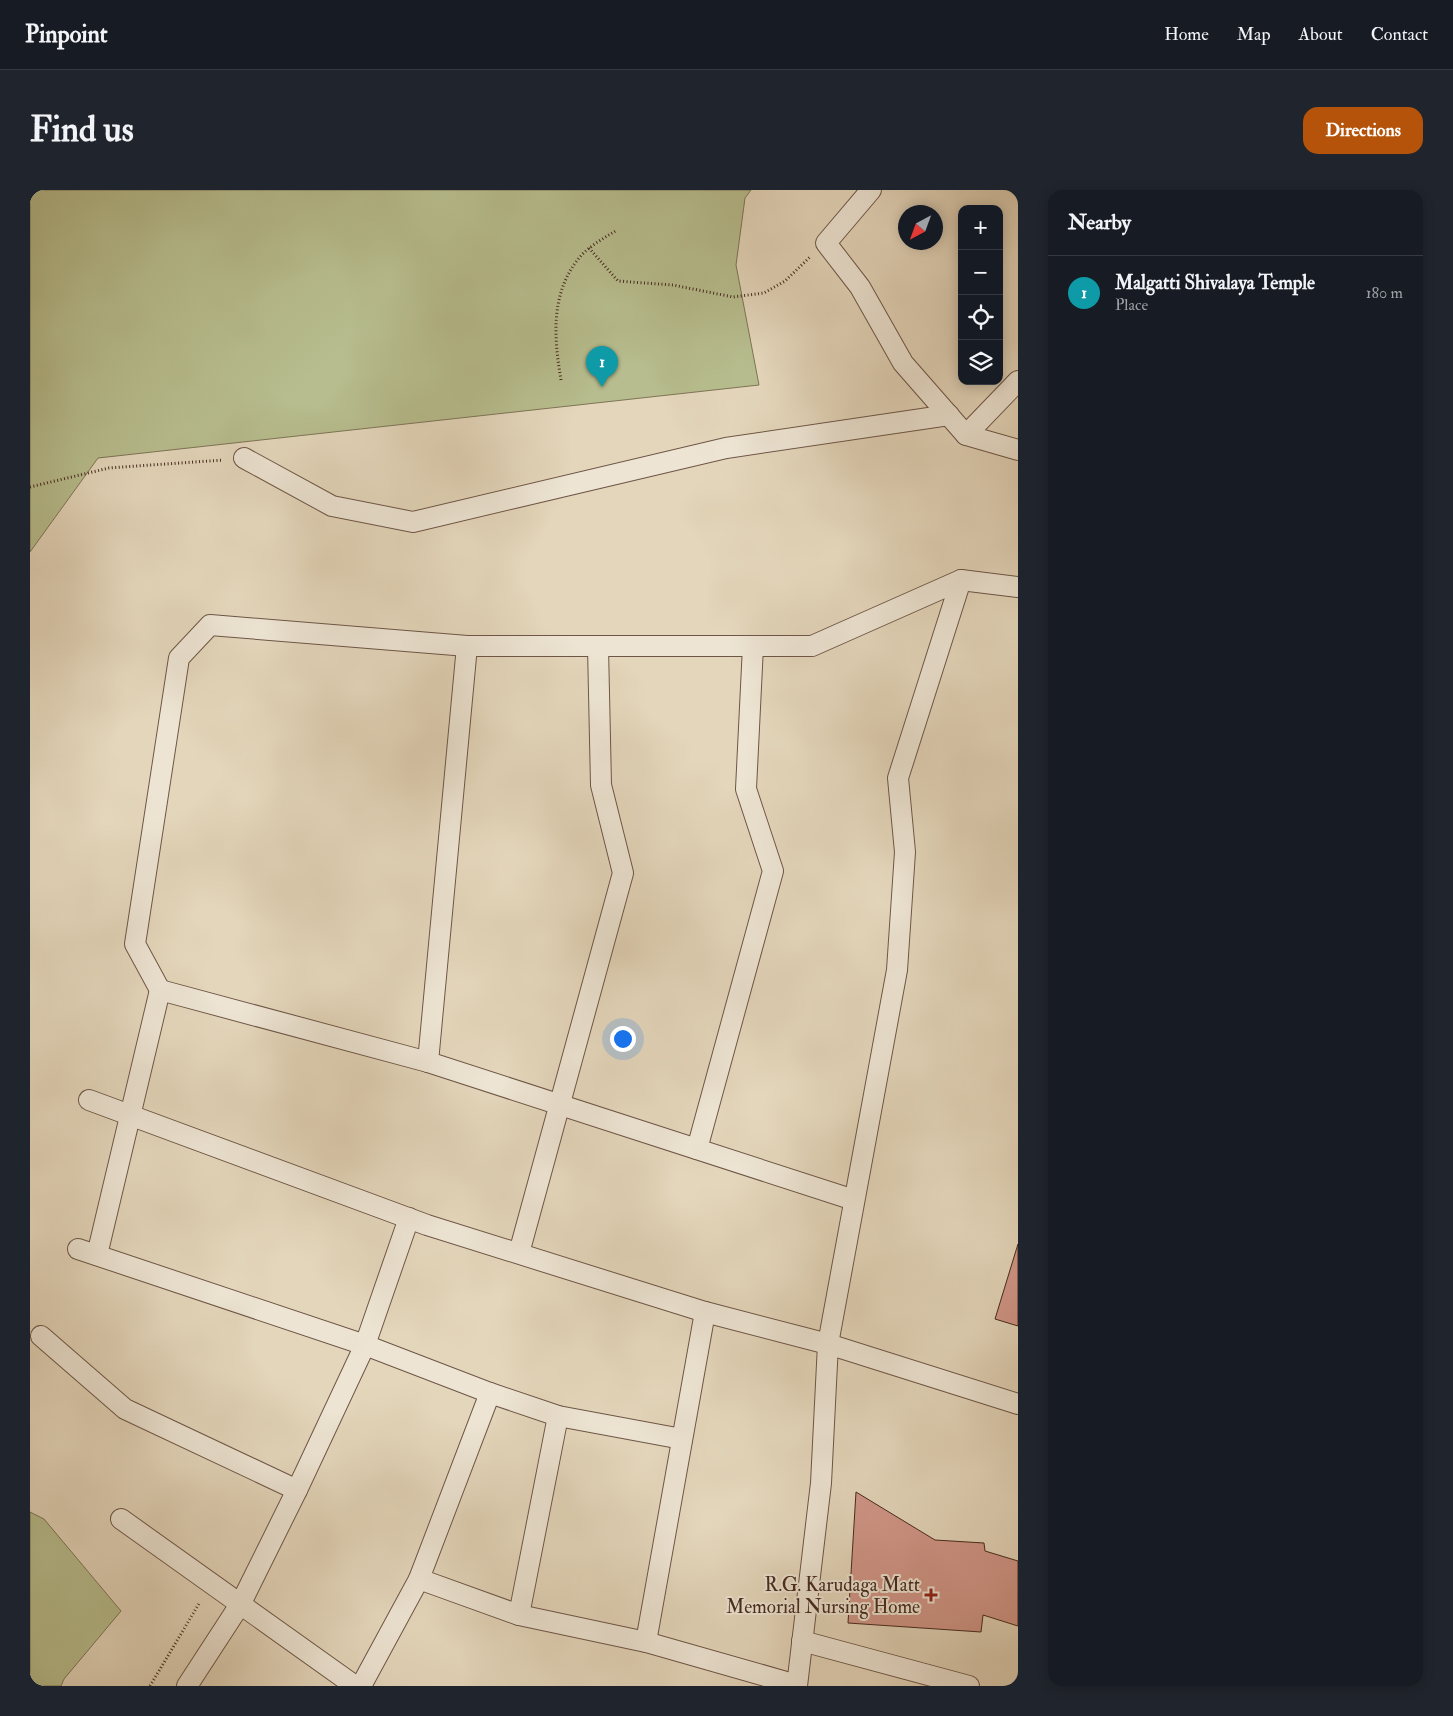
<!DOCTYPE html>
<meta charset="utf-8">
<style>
body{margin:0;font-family:"IM FELL Double Pica",serif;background:#20242c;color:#f1f3f6}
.controls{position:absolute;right:15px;top:15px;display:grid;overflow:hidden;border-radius:10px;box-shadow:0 2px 12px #0003}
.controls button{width:45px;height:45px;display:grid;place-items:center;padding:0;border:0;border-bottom:1px solid #363941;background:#171b24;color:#f1f3f6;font:25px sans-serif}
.compass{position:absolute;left:868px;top:15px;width:45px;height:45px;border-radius:50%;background:#171b24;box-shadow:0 2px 12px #0003;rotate:221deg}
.you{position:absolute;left:592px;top:848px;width:18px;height:18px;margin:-12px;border:4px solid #fff;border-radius:50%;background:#1a73e8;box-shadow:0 0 0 8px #1a73e833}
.badge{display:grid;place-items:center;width:32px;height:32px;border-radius:50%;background:#b45309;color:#fff;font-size:16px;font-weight:700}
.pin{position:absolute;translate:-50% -41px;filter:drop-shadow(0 1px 2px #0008)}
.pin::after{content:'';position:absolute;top:26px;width:18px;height:15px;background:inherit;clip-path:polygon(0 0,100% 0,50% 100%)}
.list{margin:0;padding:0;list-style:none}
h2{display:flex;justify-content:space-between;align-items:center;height:65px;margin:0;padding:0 20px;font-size:21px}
h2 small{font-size:16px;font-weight:400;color:#9ea1a6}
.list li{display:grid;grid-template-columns:32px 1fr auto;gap:15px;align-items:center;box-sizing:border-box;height:75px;padding:0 20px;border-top:1px solid #363941}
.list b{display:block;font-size:19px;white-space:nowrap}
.list p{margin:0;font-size:16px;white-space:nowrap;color:#9ea1a6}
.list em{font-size:16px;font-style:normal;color:#9ea1a6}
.icon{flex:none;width:28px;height:28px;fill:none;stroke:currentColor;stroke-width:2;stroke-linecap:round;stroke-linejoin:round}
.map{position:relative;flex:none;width:988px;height:1496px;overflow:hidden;border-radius:15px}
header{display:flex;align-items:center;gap:30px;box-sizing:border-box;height:70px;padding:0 25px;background:#171b24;border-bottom:1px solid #363941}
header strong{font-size:24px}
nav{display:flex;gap:28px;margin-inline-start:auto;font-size:18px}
.intro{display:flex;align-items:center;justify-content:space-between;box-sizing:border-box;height:120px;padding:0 30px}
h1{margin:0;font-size:35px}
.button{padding:12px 22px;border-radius:15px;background:#b45309;color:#fff;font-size:18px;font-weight:700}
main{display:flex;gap:30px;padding:0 30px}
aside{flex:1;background:#171b24;border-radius:15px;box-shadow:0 2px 12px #0003}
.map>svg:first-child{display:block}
</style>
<header>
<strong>Pinpoint</strong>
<nav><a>Home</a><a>Map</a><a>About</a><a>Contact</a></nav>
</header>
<div class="intro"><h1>Find us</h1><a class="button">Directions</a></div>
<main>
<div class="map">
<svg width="988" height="1496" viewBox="0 0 988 1496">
<rect width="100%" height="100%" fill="#e4d6bb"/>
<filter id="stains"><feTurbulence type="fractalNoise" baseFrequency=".004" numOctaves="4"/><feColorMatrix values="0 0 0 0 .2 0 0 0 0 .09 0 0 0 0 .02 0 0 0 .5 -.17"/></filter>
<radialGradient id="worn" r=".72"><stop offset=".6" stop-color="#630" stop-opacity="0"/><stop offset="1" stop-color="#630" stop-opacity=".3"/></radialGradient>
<g fill="#b7bd8e" stroke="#7e7457">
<polygon points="0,0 721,0 715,8 706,75 729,195 68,268 0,362"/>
<polygon points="0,1322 14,1329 91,1421 34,1489 31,1496 0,1496"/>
</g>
<g fill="#d19789" stroke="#462b20">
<polygon points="988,1054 988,1136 965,1129"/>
<polygon points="826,1302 905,1350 954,1353 955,1361 988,1371 988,1436 953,1425 951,1442 818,1433"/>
</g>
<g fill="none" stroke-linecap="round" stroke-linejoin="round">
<g stroke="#6e5647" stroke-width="22">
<g id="minor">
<polyline points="841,0 796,53 830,97 873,173 936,245 988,260"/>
<polyline points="936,245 988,191"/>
<polyline points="214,268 302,316 383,332 696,258 919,225"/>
<polyline points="130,800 105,754 149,468 180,435 437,456"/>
<polyline points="59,910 397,1035 675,1122 798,1154 988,1214"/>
<polyline points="667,959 743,681 716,599 723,456"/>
<polyline points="824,1010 398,872 437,456 782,456 931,390 988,397"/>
<polyline points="48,1059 335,1155 460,1203 389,1389 489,1425 616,1452 767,1495"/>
<polyline points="489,1063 593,683 571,595 568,457"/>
<polyline points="67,1065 130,800 398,872"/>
<polyline points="11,1146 95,1219 267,1300"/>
<polyline points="460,1203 528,1226 652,1249"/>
<polyline points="91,1329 325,1496"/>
<polyline points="489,1425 528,1226"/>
<polyline points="772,1451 939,1496"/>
<polyline points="616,1452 675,1122"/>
<polyline points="157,1496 211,1413 267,1300 335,1155 379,1028"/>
<polyline points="331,1496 389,1389"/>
<polyline points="767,1496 791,1293 798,1154 867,780 875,662 868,588 931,390"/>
</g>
</g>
<g stroke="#462b20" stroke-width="3" stroke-dasharray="1 2.5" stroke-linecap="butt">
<polyline points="559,58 588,91 643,95 703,107 734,103 755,91 780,67"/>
<path d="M 531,190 C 524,148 520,104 549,68 C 559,56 574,48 587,40"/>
<polyline points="0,297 79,278 193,270"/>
<polyline points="120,1496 170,1412"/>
</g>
<use href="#minor" stroke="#ede4d3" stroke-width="20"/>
</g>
<path fill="#8f2418" stroke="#ede4d3" stroke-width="2" d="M898.5 1397.5h5v5h5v5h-5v5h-5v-5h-5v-5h5z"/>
<g text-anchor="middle" stroke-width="4" stroke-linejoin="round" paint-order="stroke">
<g font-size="19" fill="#462b20" stroke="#ede4d3" text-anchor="end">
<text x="890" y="1401">R.G. Karudaga Matt<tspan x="890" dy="22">Memorial Nursing Home</tspan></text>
</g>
</g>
<rect width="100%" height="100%" filter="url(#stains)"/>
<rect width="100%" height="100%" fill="url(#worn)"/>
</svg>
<div class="controls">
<button>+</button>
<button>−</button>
<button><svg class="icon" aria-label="locate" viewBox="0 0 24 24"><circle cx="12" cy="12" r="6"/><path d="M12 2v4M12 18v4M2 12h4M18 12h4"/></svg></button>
<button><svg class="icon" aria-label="layers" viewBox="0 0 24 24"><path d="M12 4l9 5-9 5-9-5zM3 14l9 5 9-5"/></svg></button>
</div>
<svg class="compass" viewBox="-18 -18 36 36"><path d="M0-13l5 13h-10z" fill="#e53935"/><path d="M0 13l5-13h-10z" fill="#9ea1a6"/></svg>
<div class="you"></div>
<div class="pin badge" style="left:572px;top:197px;background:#0f9aa8">1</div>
</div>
<aside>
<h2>Nearby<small></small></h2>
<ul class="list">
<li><span class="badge" style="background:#0f9aa8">1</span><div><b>Malgatti Shivalaya Temple</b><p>Place</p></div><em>180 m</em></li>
</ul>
</aside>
</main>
